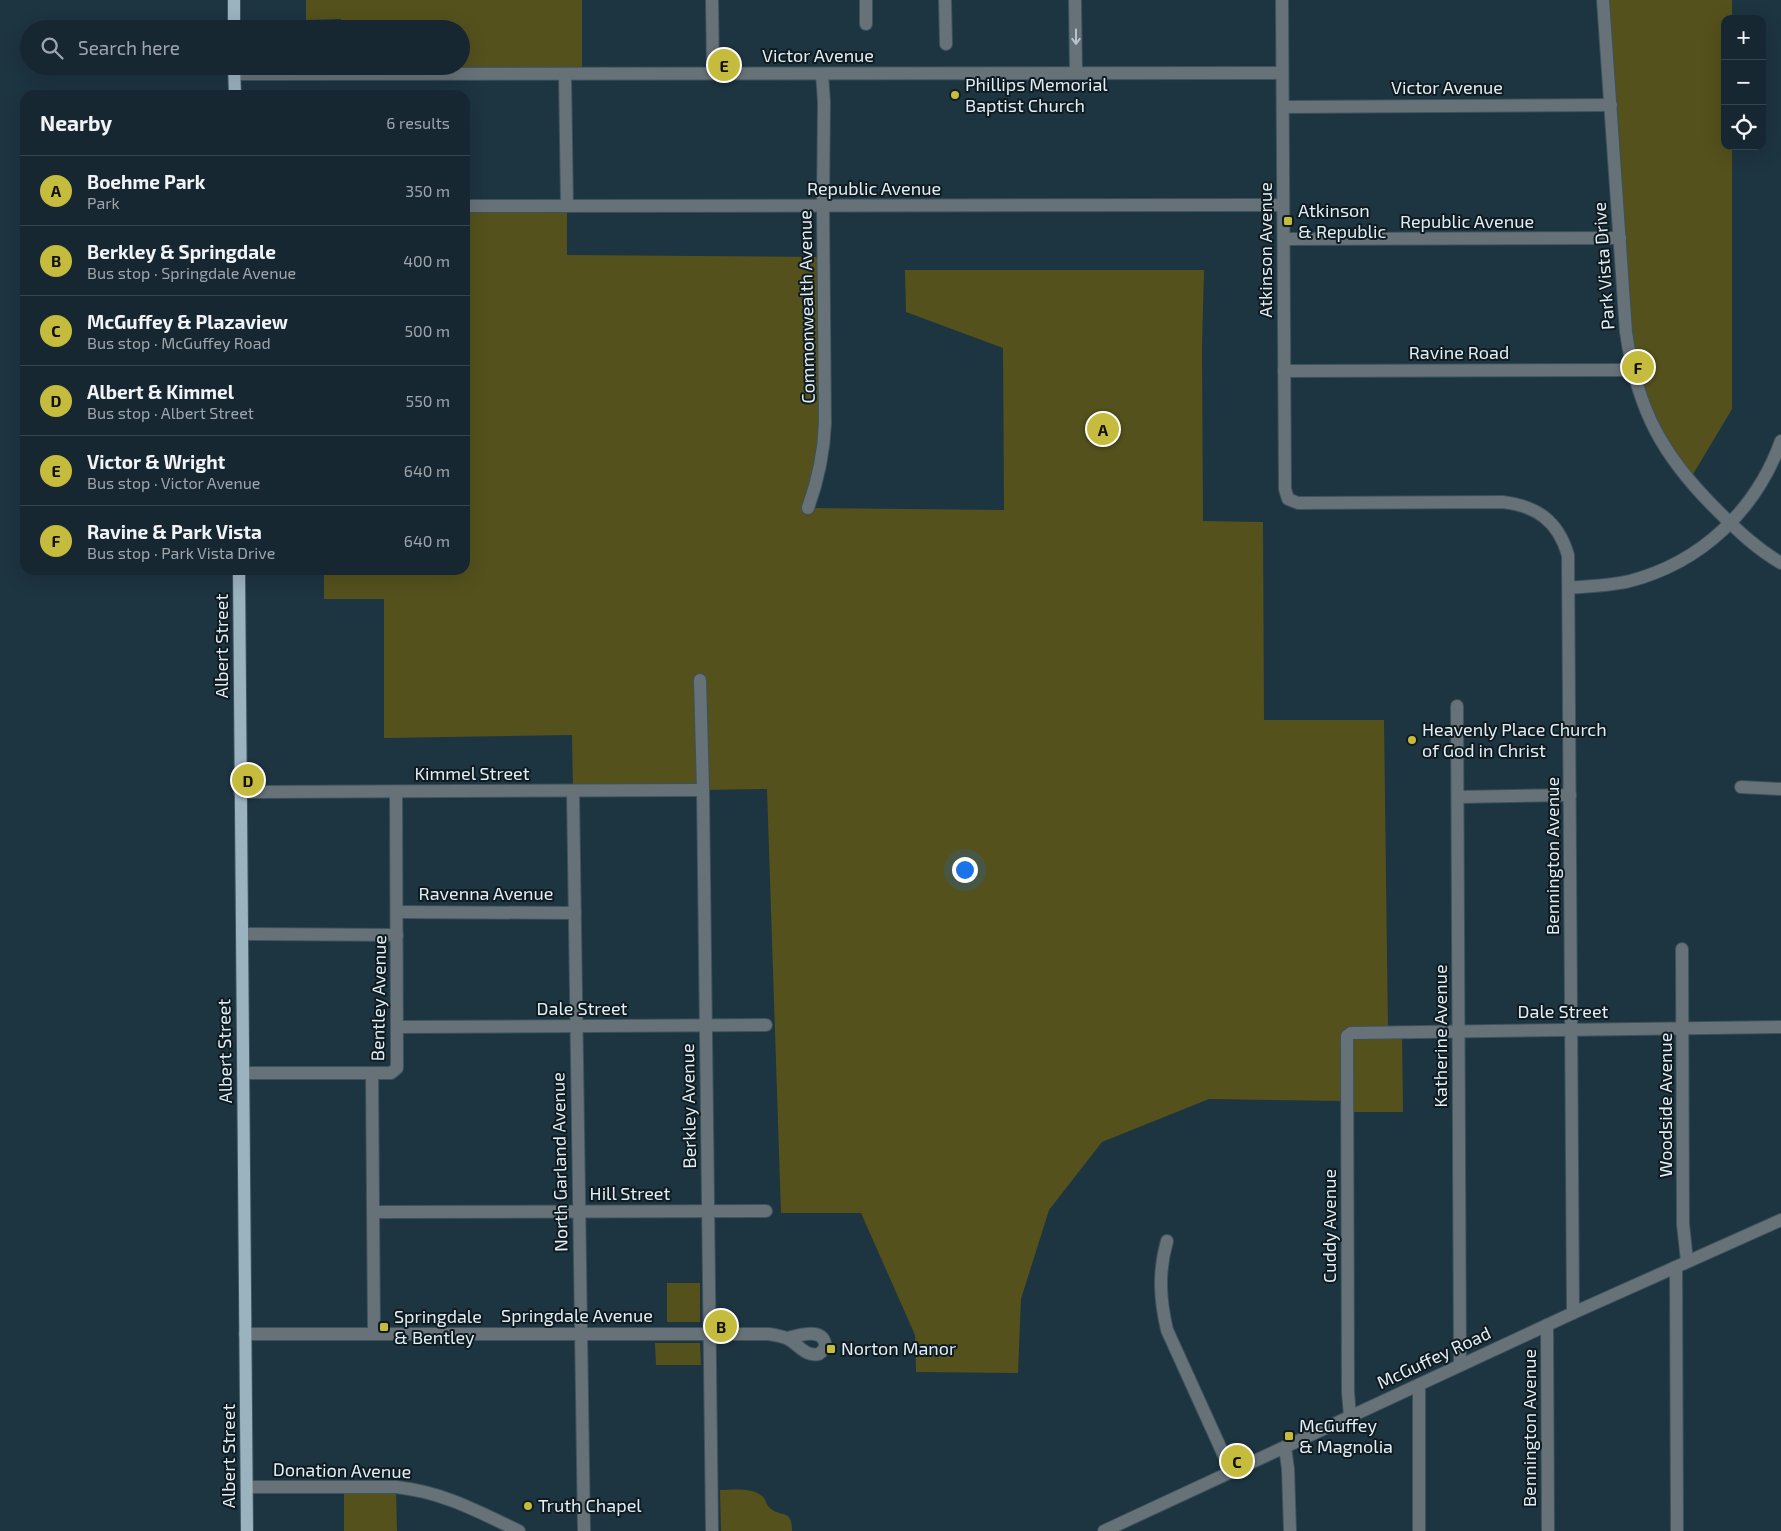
<!DOCTYPE html>
<meta charset="utf-8">
<style>
body{margin:0;font-family:"Exo 2",sans-serif;background:#23333d;color:#f1f3f6}
.controls{position:absolute;right:15px;top:15px;display:grid;overflow:hidden;border-radius:10px;box-shadow:0 5px 20px #0002}
.controls button{width:45px;height:45px;display:grid;place-items:center;padding:0;border:0;border-bottom:1px solid #35444d;background:#162731;color:#f1f3f6;font:25px sans-serif}
.you{position:absolute;left:964px;top:869px;width:18px;height:18px;margin:-12px;border:4px solid #fff;border-radius:50%;background:#1a73e8;box-shadow:0 0 0 8px #1a73e833}
.badge{display:grid;place-items:center;width:32px;height:32px;border-radius:50%;background:#c5bc3d;color:#111;font-size:16px;font-weight:700}
.pin{position:absolute;translate:-50% -50%;border:2px solid #fff;box-shadow:0 1px 5px #0006}
.list{margin:0;padding:0;list-style:none}
h2{display:flex;justify-content:space-between;align-items:center;height:65px;margin:0;padding:0 20px;font-size:21px}
h2 small{font-size:16px;font-weight:400;color:#9ea5ab}
.list li{display:grid;grid-template-columns:32px 1fr auto;gap:15px;align-items:center;box-sizing:border-box;height:70px;padding:0 20px;border-top:1px solid #35444d}
.list b{display:block;font-size:19px;white-space:nowrap}
.list p{margin:0;font-size:16px;white-space:nowrap;color:#9ea5ab}
.list em{font-size:16px;font-style:normal;color:#9ea5ab}
.icon{flex:none;width:28px;height:28px;fill:none;stroke:currentColor;stroke-width:2;stroke-linecap:round;stroke-linejoin:round}
.map{position:relative;flex:none;width:1781px;height:1531px;overflow:hidden}
.search{position:absolute;background:#162731;box-shadow:0 5px 20px #0002;left:20px;top:20px;width:450px;height:55px;display:flex;align-items:center;gap:12px;box-sizing:border-box;padding:0 18px;border-radius:28px;color:#9ea5ab;font-size:19px}
.panel{position:absolute;background:#162731;box-shadow:0 5px 20px #0002;left:20px;top:90px;width:450px;height:485px;border-radius:15px}
.map>svg:first-child{display:block}
</style>
<div class="map">
<svg width="1781" height="1531" viewBox="0 0 1781 1531">
<rect width="100%" height="100%" fill="#1d3441"/>
<g fill="#54511d">
<polygon points="306,0 582,0 582,74 343,74 343,66 461,66 461,29 341,29 341,19 306,20"/>
<polygon points="1603,0 1732,0 1732,19 1725,19 1725,146 1732,146 1732,409 1689,481 1664,448 1629,355"/>
<polygon points="465,206 567,206 567,255 823,257 825,423 809,508 1004,510 1003,348 906,312 905,270 1204,270 1202,347 1203,521 1263,522 1264,720 1384,720 1388,1032 1402,1032 1403,1112 1347,1112 1347,1101 1209,1099 1102,1142 1049,1210 1021,1299 1018,1373 916,1372 915,1335 861,1213 781,1213 767,789 573,792 572,735 384,738 384,599 324,599 324,570 465,570"/>
<rect x="667" y="1283" width="33" height="39"/>
<polygon points="655,1343 700,1343 701,1365 656,1365"/>
<polygon points="344,1486 396,1487 397,1531 344,1531"/>
<path d="M 720,1490 C 732,1490 752,1487 762,1496 C 766,1499 766,1505 770,1508 C 781,1518 792,1508 792,1531 L 721,1531 Z"/>
</g>
<g fill="none" stroke-linecap="round" stroke-linejoin="round">
<g stroke="#3c525e" stroke-width="14">
<g id="minor">
<polyline points="712,0 713,73"/>
<polyline points="866,0 866,24"/>
<polyline points="945,0 946,44"/>
<polyline points="1075,0 1076,73"/>
<path d="M 1282,0 L 1285,489 L 1288,499 L 1298,503 L 1503,502 C 1537,506 1558,521 1568,555 L 1573,1313"/>
<path d="M 1603,0 L 1626,332 C 1637,410 1663,457 1719,512 C 1738,531 1757,549 1781,563"/>
<polyline points="235,74 1282,73"/>
<polyline points="565,74 567,206"/>
<polyline points="1283,107 1611,105"/>
<polyline points="465,206 1283,205"/>
<polyline points="1284,239 1620,238"/>
<polyline points="1284,371 1633,370"/>
<path d="M 808,508 C 818,480 824,453 825,423 L 823,206 L 824,102 L 822,74"/>
<path d="M 1569,588 C 1589,586 1610,586 1630,581 C 1702,562 1756,510 1781,441"/>
<polyline points="700,680 703,790 712,1531"/>
<polyline points="1457,706 1460,1365"/>
<polyline points="1741,787 1781,789"/>
<polyline points="240,792 703,790"/>
<polyline points="573,792 584,1531"/>
<polyline points="1458,797 1570,795"/>
<polyline points="397,912 575,913"/>
<polyline points="242,934 397,935"/>
<polyline points="1682,949 1683,1224 1687,1261"/>
<polyline points="398,1027 766,1025"/>
<polyline points="243,1073 391,1073 397,1068 396,792"/>
<polyline points="372,1073 374,1333"/>
<polyline points="374,1212 766,1211"/>
<path d="M 1167,1241 C 1158,1272 1160,1300 1167,1330 L 1231,1471"/>
<polyline points="1676,1267 1677,1531"/>
<polyline points="1547,1325 1548,1531"/>
<path d="M 245,1334 L 769,1334 C 775,1335 781,1336 786,1338 C 798,1343 804,1357 819,1354 C 823,1351 826,1348 825,1343 C 821,1327 797,1336 787,1338"/>
<polyline points="1419,1385 1419,1531"/>
<polyline points="1350,1416 1348,1392 1347,1036 1351,1033 1781,1027"/>
<polyline points="1285,1447 1288,1469 1290,1531"/>
<path d="M 247,1487 L 396,1487 C 443,1492 477,1511 519,1531"/>
<polyline points="1104,1531 1573,1313 1781,1220"/>
</g>
</g>
<g stroke="#3c525e" stroke-width="14">
<g id="major">
<polyline points="234,0 234,29"/>
<polyline points="234,66 235,95"/>
<polyline points="239,570 247,1531"/>
</g>
</g>
<use href="#minor" stroke="#677278" stroke-width="12"/>
<use href="#major" stroke="#9bb2bf" stroke-width="12"/>
</g>
<defs><path id="oneway-shaft" d="M-6 0H5M1.5-3L5.5 0L1.5 3" fill="none" stroke-width="1.6" stroke-linecap="round" stroke-linejoin="round" transform="scale(1.25)"/></defs>
<use stroke="#b6c3cb" href="#oneway-shaft" transform="translate(1076 37) rotate(90)"/>
<g fill="#c5bc3d" stroke="#101b20" stroke-width="2">
<circle cx="955" cy="95" r="5"/>
<rect x="1283" y="216" width="10" height="10" rx="2.5"/>
<circle cx="1412" cy="740" r="5"/>
<rect x="379" y="1322" width="10" height="10" rx="2.5"/>
<rect x="826" y="1344" width="10" height="10" rx="2.5"/>
<rect x="1284" y="1431" width="10" height="10" rx="2.5"/>
<circle cx="528" cy="1506" r="5"/>
</g>
<g text-anchor="middle" stroke-width="4" stroke-linejoin="round" paint-order="stroke">
<g font-size="18" fill="#e0eef7" stroke="#101b20">
<text x="818" y="62">Victor Avenue</text>
<text x="1447" y="94">Victor Avenue</text>
<text x="874" y="195">Republic Avenue</text>
<text x="1467" y="228">Republic Avenue</text>
<text transform="translate(1266 250) rotate(-90)" y="6">Atkinson Avenue</text>
<text transform="translate(1604 266) rotate(-94)" y="6">Park Vista Drive</text>
<text transform="translate(807 307) rotate(-91)" y="6">Commonwealth Avenue</text>
<text x="1459" y="359">Ravine Road</text>
<text transform="translate(222 646) rotate(-90)" y="6">Albert Street</text>
<text x="472" y="780">Kimmel Street</text>
<text transform="translate(1553 856) rotate(-90)" y="6">Bennington Avenue</text>
<text x="486" y="900">Ravenna Avenue</text>
<text transform="translate(379 998) rotate(-89)" y="6">Bentley Avenue</text>
<text x="582" y="1015">Dale Street</text>
<text x="1563" y="1018">Dale Street</text>
<text transform="translate(1441 1036) rotate(-90)" y="6">Katherine Avenue</text>
<text transform="translate(225 1051) rotate(-91)" y="6">Albert Street</text>
<text transform="translate(1666 1105) rotate(-90)" y="6">Woodside Avenue</text>
<text transform="translate(689 1106) rotate(-91)" y="6">Berkley Avenue</text>
<text transform="translate(560 1162) rotate(-91)" y="6">North Garland Avenue</text>
<text x="630" y="1200">Hill Street</text>
<text transform="translate(1330 1226) rotate(-90)" y="6">Cuddy Avenue</text>
<text x="577" y="1322">Springdale Avenue</text>
<text transform="translate(1434 1358) rotate(-25)" y="6">McGuffey Road</text>
<text transform="translate(1530 1428) rotate(-90)" y="6">Bennington Avenue</text>
<text transform="translate(229 1456) rotate(-90)" y="6">Albert Street</text>
<text transform="translate(342 1471) rotate(1)" y="6">Donation Avenue</text>
</g>
<g font-size="18" fill="#e0eef7" stroke="#101b20" text-anchor="start">
<text x="965" y="91">Phillips Memorial<tspan x="965" dy="21">Baptist Church</tspan></text>
<text x="1298" y="217">Atkinson<tspan x="1298" dy="21">&amp; Republic</tspan></text>
<text x="1422" y="736">Heavenly Place Church<tspan x="1422" dy="21">of God in Christ</tspan></text>
<text x="394" y="1323">Springdale<tspan x="394" dy="21">&amp; Bentley</tspan></text>
<text x="841" y="1355">Norton Manor</text>
<text x="1299" y="1432">McGuffey<tspan x="1299" dy="21">&amp; Magnolia</tspan></text>
<text x="538" y="1512">Truth Chapel</text>
</g>
</g>
</svg>
<div class="controls">
<button>+</button>
<button>−</button>
<button><svg class="icon" aria-label="locate" viewBox="0 0 24 24"><circle cx="12" cy="12" r="6"/><path d="M12 2v4M12 18v4M2 12h4M18 12h4"/></svg></button>
</div>
<div class="you"></div>
<div class="pin badge" style="left:1103px;top:429px">A</div>
<div class="pin badge" style="left:721px;top:1326px">B</div>
<div class="pin badge" style="left:1237px;top:1461px">C</div>
<div class="pin badge" style="left:248px;top:780px">D</div>
<div class="pin badge" style="left:724px;top:65px">E</div>
<div class="pin badge" style="left:1638px;top:367px">F</div>
<div class="search"><svg class="icon" aria-label="search" viewBox="0 0 24 24"><circle cx="10" cy="10" r="6"/><path d="M15 15l6 6"/></svg>Search here</div>
<section class="panel">
<h2>Nearby<small>6 results</small></h2>
<ul class="list">
<li><span class="badge">A</span><div><b>Boehme Park</b><p>Park</p></div><em>350 m</em></li>
<li><span class="badge">B</span><div><b>Berkley &amp; Springdale</b><p>Bus stop · Springdale Avenue</p></div><em>400 m</em></li>
<li><span class="badge">C</span><div><b>McGuffey &amp; Plazaview</b><p>Bus stop · McGuffey Road</p></div><em>500 m</em></li>
<li><span class="badge">D</span><div><b>Albert &amp; Kimmel</b><p>Bus stop · Albert Street</p></div><em>550 m</em></li>
<li><span class="badge">E</span><div><b>Victor &amp; Wright</b><p>Bus stop · Victor Avenue</p></div><em>640 m</em></li>
<li><span class="badge">F</span><div><b>Ravine &amp; Park Vista</b><p>Bus stop · Park Vista Drive</p></div><em>640 m</em></li>
</ul>
</section>
</div>
